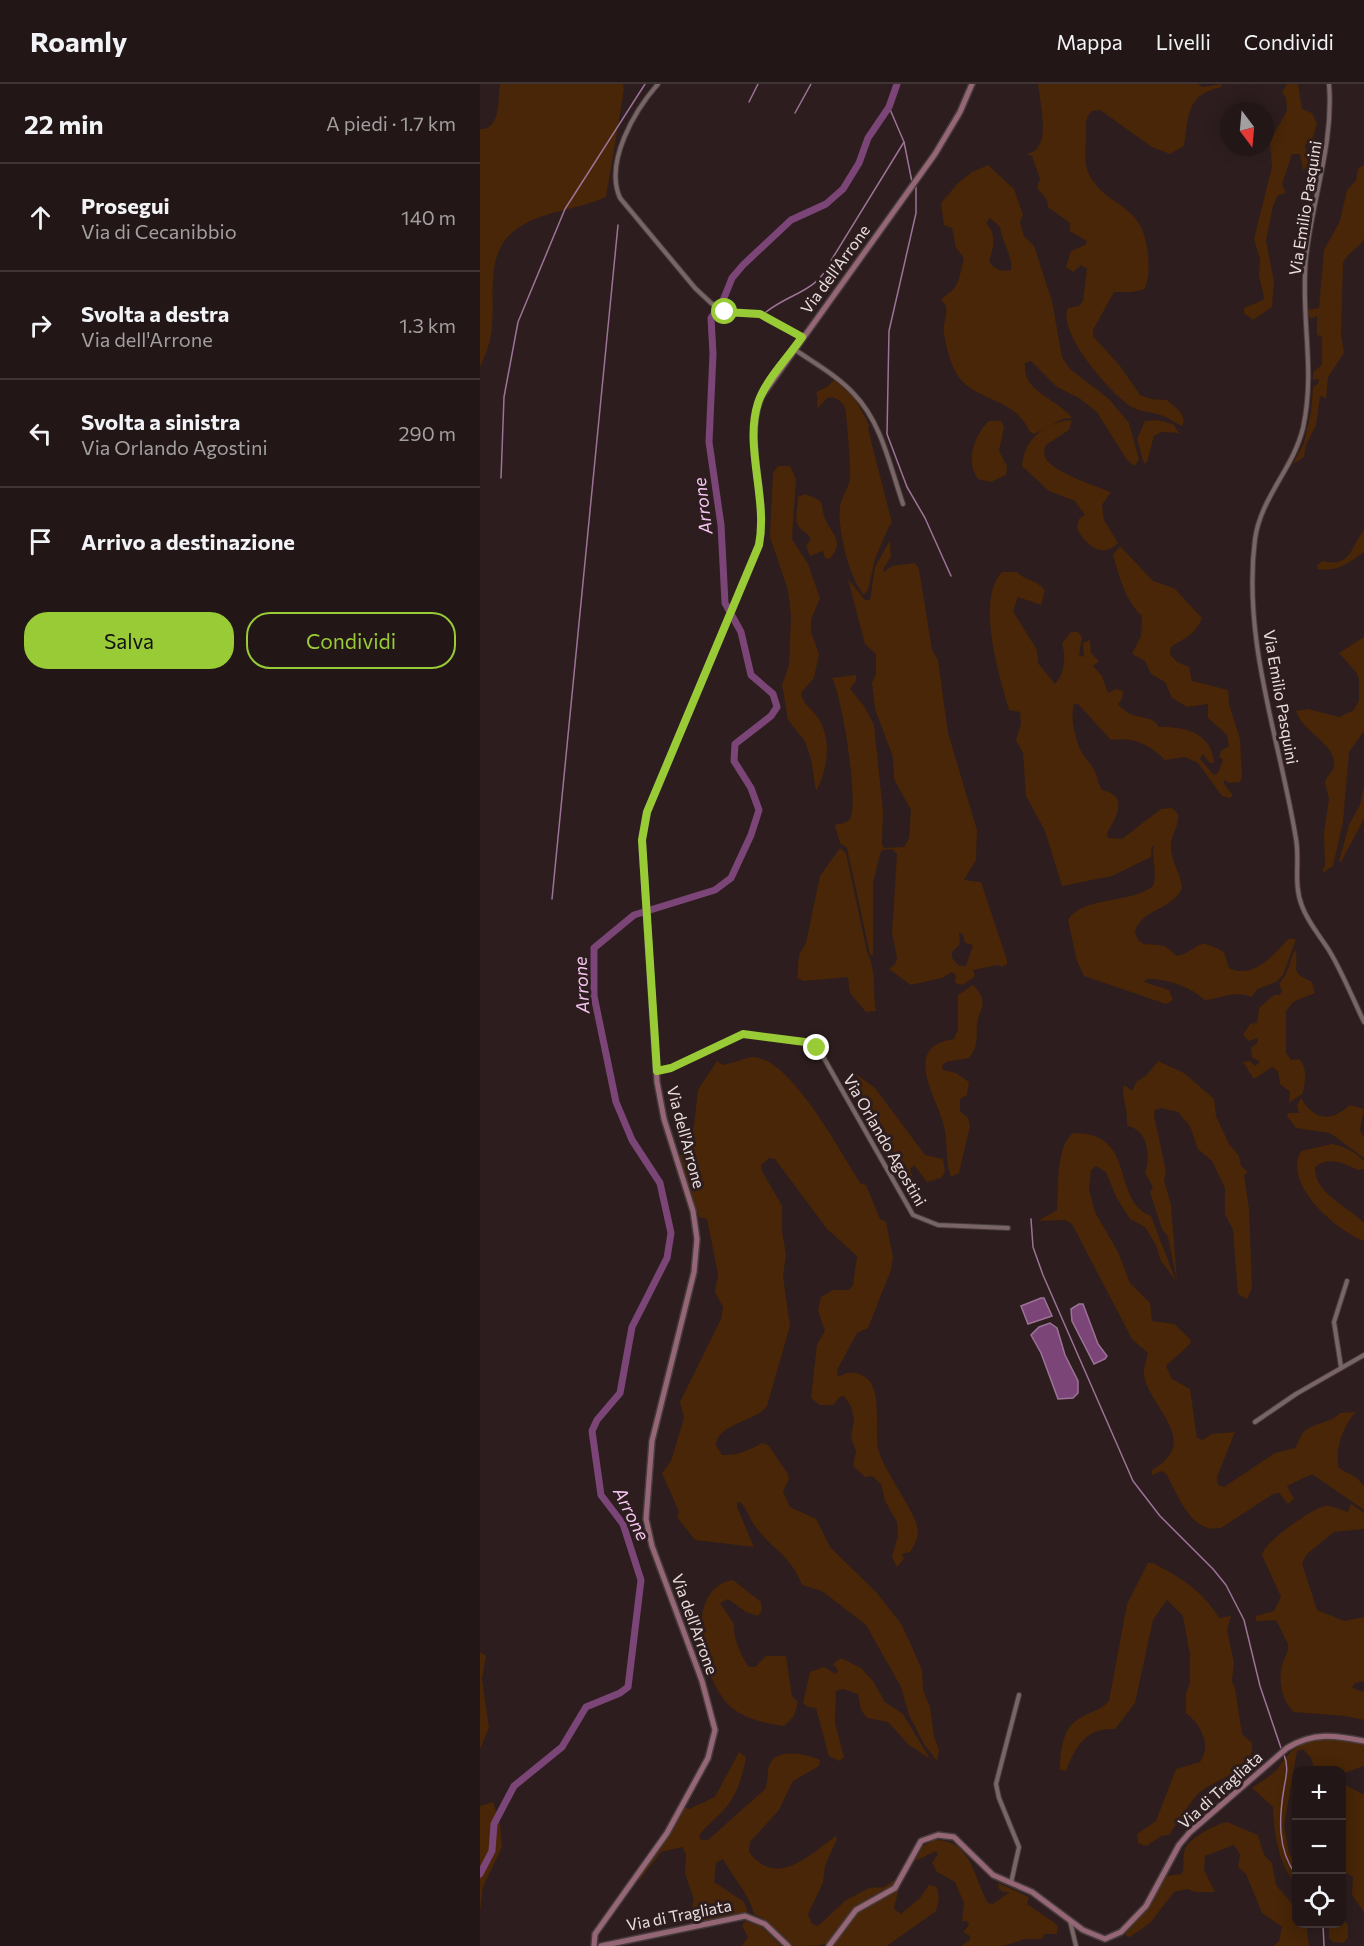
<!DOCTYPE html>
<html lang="it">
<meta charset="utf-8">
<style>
body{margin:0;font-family:Commissioner,sans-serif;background:#2a1f1f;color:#f1f3f6}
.controls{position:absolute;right:18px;bottom:18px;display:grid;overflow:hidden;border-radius:12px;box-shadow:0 3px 15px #0003}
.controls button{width:54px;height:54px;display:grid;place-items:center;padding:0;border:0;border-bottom:2px solid #3f3535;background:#221616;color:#f1f3f6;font:30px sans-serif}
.compass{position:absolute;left:740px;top:18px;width:54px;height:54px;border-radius:50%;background:#221616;box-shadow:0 3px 15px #0003;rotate:164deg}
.stop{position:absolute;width:18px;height:18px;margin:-14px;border:4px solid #99cb36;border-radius:50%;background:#fff}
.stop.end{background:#99cb36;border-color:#fff;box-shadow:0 2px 6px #0008}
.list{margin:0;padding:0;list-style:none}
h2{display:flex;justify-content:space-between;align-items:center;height:78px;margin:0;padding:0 24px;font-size:26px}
h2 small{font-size:20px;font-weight:400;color:#a29fa1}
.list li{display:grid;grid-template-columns:39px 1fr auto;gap:18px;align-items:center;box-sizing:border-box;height:108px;padding:0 24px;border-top:2px solid #3f3535}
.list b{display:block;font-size:22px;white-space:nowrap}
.list p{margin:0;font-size:20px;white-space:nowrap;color:#a29fa1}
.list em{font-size:20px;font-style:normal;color:#a29fa1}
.actions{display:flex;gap:12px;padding:18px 24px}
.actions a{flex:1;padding:14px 0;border:2px solid #99cb36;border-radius:24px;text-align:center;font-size:21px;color:#99cb36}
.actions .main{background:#99cb36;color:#111}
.icon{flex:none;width:33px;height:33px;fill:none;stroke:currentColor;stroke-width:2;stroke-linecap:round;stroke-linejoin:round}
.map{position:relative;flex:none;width:884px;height:1862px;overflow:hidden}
header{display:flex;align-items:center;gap:36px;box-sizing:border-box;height:84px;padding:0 30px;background:#221616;border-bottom:2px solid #3f3535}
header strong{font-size:28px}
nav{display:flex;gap:33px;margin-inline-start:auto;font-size:21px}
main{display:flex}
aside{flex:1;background:#221616}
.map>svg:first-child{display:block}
</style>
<header>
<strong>Roamly</strong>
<nav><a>Mappa</a><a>Livelli</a><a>Condividi</a></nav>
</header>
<main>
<aside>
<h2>22 min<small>A piedi · 1.7 km</small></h2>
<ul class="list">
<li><svg class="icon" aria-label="ahead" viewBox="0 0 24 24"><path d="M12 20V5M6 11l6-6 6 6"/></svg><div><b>Prosegui</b><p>Via di Cecanibbio</p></div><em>140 m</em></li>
<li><svg class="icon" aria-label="right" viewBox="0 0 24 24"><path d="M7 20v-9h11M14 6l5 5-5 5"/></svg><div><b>Svolta a destra</b><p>Via dell'Arrone</p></div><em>1.3 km</em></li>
<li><svg class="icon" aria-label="left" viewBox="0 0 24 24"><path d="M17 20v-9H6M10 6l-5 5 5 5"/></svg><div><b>Svolta a sinistra</b><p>Via Orlando Agostini</p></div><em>290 m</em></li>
<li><svg class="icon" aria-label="arrive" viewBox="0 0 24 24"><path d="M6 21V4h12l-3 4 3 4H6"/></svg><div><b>Arrivo a destinazione</b></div></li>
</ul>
<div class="actions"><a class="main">Salva</a><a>Condividi</a></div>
</aside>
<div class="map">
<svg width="884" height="1862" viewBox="0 0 884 1862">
<rect width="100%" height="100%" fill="#2d1d1e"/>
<g fill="#482607" fill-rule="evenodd">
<path d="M 20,0 L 143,0 L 144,6 L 126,113 C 98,126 59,127 34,147 C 5,170 15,211 12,243 C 11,258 6,270 0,283 L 0,45 C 21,46 18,15 20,0 Z"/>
<path d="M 558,0 L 717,0 L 723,3 L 741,0 L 742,3 C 706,10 709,31 704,62 L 690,70 L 672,63 L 620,26 L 612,27 C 604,34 606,43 606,53 C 606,65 603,78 609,90 C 625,123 661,118 667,163 C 669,178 670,190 665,205 L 652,208 L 634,208 L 613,246 L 613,252 L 640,282 L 660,311 L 671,315 L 687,316 C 695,324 708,330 702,342 C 694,338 686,332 677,330 C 667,327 659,328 650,322 C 630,308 577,249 588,224 L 599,222 L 603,217 L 607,185 L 601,181 L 593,188 L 586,183 L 591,167 L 605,161 L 607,157 L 590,147 L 590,139 L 568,123 L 567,116 L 557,104 L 560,95 L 552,72 L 546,70 C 573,67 560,20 558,0 Z"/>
<polygon points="807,0 818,0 822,25 832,29 837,40 832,56 825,61 829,83 823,86 820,70 812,70 802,100 806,109 798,111 793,122 786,157 794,197 792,223 773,236 764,229 764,224 783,216 784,213 779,192 780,175 774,155 792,83 790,57 807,27 806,14 802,8"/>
<path d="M 508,81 L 534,105 L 543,131 L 540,138 L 544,152 L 554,162 L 572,217 L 582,273 L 590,285 L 629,315 L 649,339 L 659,375 L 655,382 L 647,376 L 617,328 L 599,314 L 577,303 L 551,277 L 545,279 C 542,309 578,314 592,334 L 583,335 L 554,350 L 550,348 C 535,315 506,320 482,297 C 472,287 466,263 464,250 C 462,241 468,230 466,222 C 465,220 462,217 461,215 C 481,202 478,197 484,174 L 476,164 L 472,144 L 464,141 L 461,119 L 478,99 L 492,88 ZM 510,134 L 520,143 C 522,158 533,172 531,186 C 522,188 514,186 509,177 C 514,163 517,150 506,139 Z"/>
<path d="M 884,81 L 884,155 C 878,165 867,169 863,179 L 861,251 L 864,269 L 848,293 L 846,315 L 842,312 L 840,313 L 836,341 L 826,361 L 824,373 L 813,380 L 824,359 L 831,328 L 833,303 L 838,300 L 839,295 L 833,296 L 833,288 L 842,281 L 842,253 L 837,251 L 837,232 L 830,235 L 828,226 L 839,224 L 844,166 L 860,137 L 867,106 L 876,97 L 878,84 Z"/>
<path d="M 354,296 L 375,314 L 389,341 L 388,345 L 412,439 L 409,442 L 395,475 L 388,506 L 384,511 C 369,494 357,444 360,422 C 362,413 368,404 370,395 C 371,388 367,326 364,321 C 362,318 357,315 353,313 L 347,314 L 338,324 C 336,319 339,314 336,308 L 347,303 Z"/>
<path d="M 592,336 L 589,346 L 566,361 C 564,366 563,370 566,375 C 574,388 617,403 631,408 L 622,421 L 624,436 L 638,459 C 623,476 604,460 597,444 L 599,435 L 605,431 L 595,417 L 569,407 L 542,382 C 544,355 565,338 592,336 Z"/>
<polygon points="677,336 693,340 699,349 682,348 674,352 667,378 664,380 657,355 665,337"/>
<path d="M 509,337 L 521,337 L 524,343 L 519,367 L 527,382 L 526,391 L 511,398 L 498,395 C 485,377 494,351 509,337 Z"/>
<path d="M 298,382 L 310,382 L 316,395 L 312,455 L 328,480 L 340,514 L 331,536 L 331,548 L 339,570 L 334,594 L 321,609 C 323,620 330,623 336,631 C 353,653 348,686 336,707 L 331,675 L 325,657 L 308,636 L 302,601 L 309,581 L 311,532 L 308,506 L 290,453 L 293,389 Z"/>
<path d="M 325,410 C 350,419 338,419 346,437 C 354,453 364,456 350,475 L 345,474 L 343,467 L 330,472 L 326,462 L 331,455 C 328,449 324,449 320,444 C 313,437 318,423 318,413 Z"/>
<path d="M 884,446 L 884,468 C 868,479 859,488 838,485 L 837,481 L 843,477 C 871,484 870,464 884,446 Z"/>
<path d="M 410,456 L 411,473 L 403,485 L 404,488 L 412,482 L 435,479 L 439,485 L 452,566 L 458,576 L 468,649 L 497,746 L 496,776 L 484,796 L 501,798 L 527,876 L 527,880 L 522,883 L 518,881 L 493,886 L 495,892 L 483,901 L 475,899 L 476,891 L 472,888 L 462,894 L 431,901 L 409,885 L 415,880 L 417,874 L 412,849 L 417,770 L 412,765 L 402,766 L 400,770 L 393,799 L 393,872 L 390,870 L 367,764 L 360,759 L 355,741 C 361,739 368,740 371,733 C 378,713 362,612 352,594 L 376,591 L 376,597 L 370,605 L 384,622 L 394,641 L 403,727 L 402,760 L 404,764 L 424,763 L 429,754 L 431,726 L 414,695 L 413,673 L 395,625 L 392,599 L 396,590 L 396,570 L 385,560 L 368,495 L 385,516 L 390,516 L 395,483 ZM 479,849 L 483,850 L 485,859 L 493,861 L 486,882 L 479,882 L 472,874 L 472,868 L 480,860 Z"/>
<path d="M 640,462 L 673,497 L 694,504 L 722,534 C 715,551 706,553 691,563 L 690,570 L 697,578 L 709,583 L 712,597 L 748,606 L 749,620 L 760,655 L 762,693 L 760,698 L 749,699 L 744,696 L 744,700 L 753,711 L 750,714 L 742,712 L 718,679 L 705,673 L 685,676 C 668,659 653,653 631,656 L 598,620 L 594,620 C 590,634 595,654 601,667 C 605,675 612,680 615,688 C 618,694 618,700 622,706 C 649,712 637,732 627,749 L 628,754 L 642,755 L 681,725 L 692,724 L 698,730 C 700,742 691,749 691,762 C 690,776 701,789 702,804 C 693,826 663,824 655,847 C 659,867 672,857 686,863 C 691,866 693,870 698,872 C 724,864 713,852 744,868 L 749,884 C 772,896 795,870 808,855 L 816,855 L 803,891 L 796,898 L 778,905 L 771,913 C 755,906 741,915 725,916 C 709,902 688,895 667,895 L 664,898 L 689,906 L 693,916 L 686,920 L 604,892 L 597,877 L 588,836 C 602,812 651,820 673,802 C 678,788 671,775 674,762 L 672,762 L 671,773 L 632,792 L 582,802 L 565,747 L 546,712 L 543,669 L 536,656 L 541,640 L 540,628 L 529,626 C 520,595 495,515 522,488 L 537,488 C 546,497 555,495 565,506 L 561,521 L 538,513 L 533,527 L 557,566 L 558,579 L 575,600 C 585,589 586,573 582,559 L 591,548 L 598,548 L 602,553 L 599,571 L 604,573 L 603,559 L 610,556 L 611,569 L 619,577 L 613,582 L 622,592 L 628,609 L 636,605 L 643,607 L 642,615 L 638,620 C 653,639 671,628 679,643 C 705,642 732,649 734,679 L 730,679 L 723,670 L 720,675 L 734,691 L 738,689 L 743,676 L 739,673 L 741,667 L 749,662 L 747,651 L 728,634 L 728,620 L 707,623 L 692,614 L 685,598 L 671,590 L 665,577 L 652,570 L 661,552 L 662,532 C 645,517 639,491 633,471 Z"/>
<path d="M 884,553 L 884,647 L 869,668 L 863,738 L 853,782 L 844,788 L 842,787 L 845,782 L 844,749 L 849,715 L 845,699 C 846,691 853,689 854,682 C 857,660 823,649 816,627 L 828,625 L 859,633 L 874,626 L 879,617 L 879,595 L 876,588 L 859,569 Z"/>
<polygon points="884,702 884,735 861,778 859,777 869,741 880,721"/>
<path d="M 360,764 L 366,769 L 387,868 C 397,887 392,905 396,927 L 386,928 L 370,909 L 368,893 L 324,897 L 317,894 L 319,871 L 326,859 L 340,792 Z"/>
<path d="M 815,865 C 821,885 806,886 832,898 L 835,909 L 813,918 L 806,927 L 806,969 L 811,976 L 819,975 C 828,984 825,997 823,1009 L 809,1019 L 810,1008 L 800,1000 L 798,987 L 792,983 L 774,995 L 763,978 L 770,977 L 775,982 L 780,978 L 772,973 L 771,964 L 778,958 L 777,954 L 769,957 L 763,951 L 770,940 L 777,939 L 779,924 L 794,911 L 800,911 L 802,906 L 799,900 L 806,890 Z"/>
<path d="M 493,901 C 511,920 499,923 497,941 C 496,957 499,960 489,974 L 466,978 L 462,982 L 463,986 L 476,989 L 489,998 L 487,1011 L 480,1015 L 480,1027 L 488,1034 L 490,1042 L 479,1089 L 471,1093 C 465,1077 468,1059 464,1042 C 456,1011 421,963 474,955 L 478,945 L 478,911 Z"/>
<path d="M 271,973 C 310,971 361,1070 381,1100 L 386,1101 L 400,1135 L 406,1138 L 413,1173 L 411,1186 L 388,1244 L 377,1249 L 357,1286 L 358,1293 C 365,1289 367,1288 375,1289 C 408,1294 392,1346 399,1368 C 408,1393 426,1414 436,1438 C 440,1451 437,1457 430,1468 L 422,1470 L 424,1475 L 417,1483 L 412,1473 L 418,1452 L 417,1438 L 405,1417 L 401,1400 L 392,1392 L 385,1393 L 373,1382 L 376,1367 L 371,1354 L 374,1335 L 371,1322 L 364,1312 L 360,1313 L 353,1321 L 340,1321 L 331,1314 L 337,1260 L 345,1247 L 338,1226 L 341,1213 L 353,1206 L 369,1206 L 373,1201 L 377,1172 L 347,1145 L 295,1075 L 289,1074 L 281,1081 L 282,1087 L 302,1122 L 302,1147 L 306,1171 L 303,1192 L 310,1242 L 287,1322 C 277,1337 237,1340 236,1361 L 242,1371 C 257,1372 269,1366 282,1359 L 289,1362 L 308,1390 L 309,1395 L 303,1407 L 310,1423 L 336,1435 L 350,1463 L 397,1509 L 422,1541 L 442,1586 L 443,1606 L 450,1623 L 454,1653 L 459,1666 L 457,1677 L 444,1660 L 429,1631 L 421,1603 L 386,1541 L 342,1507 L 322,1501 C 309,1469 293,1467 275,1442 C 269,1434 268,1426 260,1418 L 257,1419 L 257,1423 L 274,1463 L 215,1456 L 197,1433 L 199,1428 L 182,1389 L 191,1377 L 204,1334 L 200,1318 L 241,1235 L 243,1223 L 235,1208 L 238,1190 L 227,1135 L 219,1133 L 200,1072 L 214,1042 L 218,1006 L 237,977 L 244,981 Z"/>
<path d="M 678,977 L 704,989 L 734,1015 L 736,1032 L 749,1060 L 759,1072 L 761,1082 L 768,1088 L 764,1091 L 769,1125 L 772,1204 L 767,1215 L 758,1210 L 753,1146 L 745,1130 L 745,1104 L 732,1077 L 718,1065 L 710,1042 L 698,1028 L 681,1024 L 675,1026 L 674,1031 L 686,1087 L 684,1096 L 691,1121 L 697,1197 L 688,1153 L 682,1145 L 670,1108 L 673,1103 L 665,1089 C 671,1072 668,1045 647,1042 C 648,1028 643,1017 643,1003 L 646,1002 L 652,1007 L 657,997 L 666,992 Z"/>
<polygon points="376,990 395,1004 445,1071 463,1075 465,1088 461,1094 447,1098 434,1081 430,1085 438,1109 433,1108 412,1070 392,1044"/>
<path d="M 821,1014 C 834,1037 851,1038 870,1021 L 884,1025 L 880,1046 L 884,1053 L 884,1074 L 850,1049 L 816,1044 L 807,1032 L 808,1029 L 819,1029 L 817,1022 Z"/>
<path d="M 593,1049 C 658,1048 630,1116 671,1132 L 696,1197 L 681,1177 L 676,1161 L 665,1143 L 650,1135 L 636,1113 L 626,1088 L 616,1082 L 611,1086 L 609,1105 L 615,1128 L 638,1168 L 650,1199 L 670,1219 L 672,1237 L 694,1240 L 711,1256 L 710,1260 L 686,1282 L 692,1295 L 710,1305 L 717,1354 L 723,1356 L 732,1350 L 755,1348 L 737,1393 L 738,1401 L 744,1403 L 795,1369 L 815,1364 C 818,1360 819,1354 822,1350 C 831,1338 851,1340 860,1329 L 876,1328 C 863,1342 854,1366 859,1384 L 877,1394 L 884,1402 L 884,1426 L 832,1390 L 807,1402 L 814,1415 L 808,1420 L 799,1409 L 793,1410 L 741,1444 C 711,1451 698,1410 686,1390 L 682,1387 L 672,1391 L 672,1386 C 720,1359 675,1328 665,1296 C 662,1286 666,1279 668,1269 L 652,1255 L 592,1140 L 585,1136 L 558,1137 L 577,1126 C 579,1103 575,1064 593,1049 Z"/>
<path d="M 852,1060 C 865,1062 875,1068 884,1077 L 884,1085 L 878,1086 C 862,1079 850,1072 835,1083 C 834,1110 868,1122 884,1139 L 884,1157 C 857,1147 802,1100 821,1067 Z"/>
<path d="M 871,1420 L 884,1429 L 884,1445 L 854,1448 L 827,1470 L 822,1479 L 837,1526 L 864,1537 L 884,1533 L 884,1597 L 875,1599 L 872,1604 L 884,1608 L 884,1636 L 865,1632 L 814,1628 C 802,1618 797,1594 803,1579 C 805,1572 809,1568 808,1560 L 796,1536 L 776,1537 L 776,1532 L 794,1527 L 801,1513 L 782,1471 C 784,1458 831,1425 845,1422 C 852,1421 860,1426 868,1428 Z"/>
<path d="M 668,1479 L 673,1479 C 700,1493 723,1507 739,1534 L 751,1532 L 747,1546 L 754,1579 L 752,1597 L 755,1604 L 762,1650 L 772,1659 C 775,1689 732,1694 716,1712 C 706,1724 698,1739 689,1751 L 681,1752 L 666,1762 L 658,1759 L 657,1750 L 676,1737 L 696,1685 L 720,1678 C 732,1660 721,1641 706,1629 L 706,1609 L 710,1599 L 710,1571 L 703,1532 L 687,1516 L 673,1536 L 655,1619 L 635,1645 C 605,1644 596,1662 586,1687 L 580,1686 C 580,1668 582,1644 600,1634 C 611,1627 620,1627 629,1617 L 647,1520 Z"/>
<path d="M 253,1496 L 281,1518 L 282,1526 L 278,1532 L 266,1528 L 248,1515 L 240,1519 L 254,1540 C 252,1551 262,1574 269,1583 L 275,1583 L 286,1572 L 306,1572 L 312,1612 L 318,1618 L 314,1632 L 304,1642 C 284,1639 268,1636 252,1624 C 222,1600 201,1504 253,1496 Z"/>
<polygon points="0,1568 6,1572 2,1595 9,1644 0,1665"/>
<polygon points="361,1574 381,1584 393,1597 405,1618 423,1630 450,1675 428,1660 408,1638 387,1634 381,1626 378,1610 363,1605 356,1607 355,1639 364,1673 359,1677 349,1672 336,1624 328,1623 323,1619 330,1588 344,1583 356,1590 358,1586 353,1580"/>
<path d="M 850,1654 L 884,1661 L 884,1682 L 864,1689 L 862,1696 L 862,1686 L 835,1686 L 831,1674 L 823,1665 L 817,1667 L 804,1742 L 809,1769 L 816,1780 L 816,1800 C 798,1780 794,1749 793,1723 L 772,1704 C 780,1698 793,1691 799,1683 C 813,1662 823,1656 850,1654 Z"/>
<path d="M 259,1668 L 266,1673 C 263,1692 256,1714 242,1728 C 233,1737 226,1742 219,1752 L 221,1756 L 228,1756 L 285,1705 C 289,1696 286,1686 291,1678 C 299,1664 328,1670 340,1676 L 339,1682 L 313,1697 L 299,1726 L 270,1758 L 269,1768 C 297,1805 329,1771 356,1752 L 357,1755 L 345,1782 L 343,1799 L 328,1830 L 332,1840 L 338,1842 L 366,1816 L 389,1804 L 404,1803 L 419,1793 C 403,1815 392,1809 374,1825 C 363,1835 359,1853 345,1860 C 337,1862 322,1862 312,1862 L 284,1835 L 274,1830 C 269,1810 254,1795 243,1775 L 236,1779 L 234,1798 L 264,1818 L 268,1829 L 211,1840 L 209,1832 L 214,1816 L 205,1789 L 206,1770 L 202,1763 L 181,1768 L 159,1797 L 160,1790 L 203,1723 L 209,1725 L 235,1713 Z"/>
<polygon points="862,1699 884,1711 884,1828 872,1811 873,1793 862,1786"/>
<polygon points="13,1718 20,1740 22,1763 3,1803 0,1828 0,1722"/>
<path d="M 747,1738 L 778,1751 L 784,1771 L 792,1779 L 796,1801 L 816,1824 L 816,1840 L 826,1840 L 829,1862 L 793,1862 L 799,1857 L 802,1843 L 782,1829 L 766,1790 L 758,1783 L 760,1770 L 754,1761 L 725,1772 L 724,1786 L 735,1808 L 716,1808 L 707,1805 L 694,1808 L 670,1839 L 650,1853 L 646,1852 L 645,1847 L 671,1817 L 687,1792 L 702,1790 C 705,1782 702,1772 705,1765 C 709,1754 736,1740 747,1738 Z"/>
<path d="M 454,1756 C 492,1755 493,1793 508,1819 L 513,1820 L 530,1808 L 523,1808 L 519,1805 L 518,1799 L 549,1813 L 547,1820 L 575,1839 L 578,1843 L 577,1850 L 564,1850 L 562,1855 L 545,1855 L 523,1862 L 481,1862 L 490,1856 L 490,1852 L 483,1848 L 489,1841 L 487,1837 L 482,1837 L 484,1819 L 475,1798 L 457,1788 L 452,1779 L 458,1770 L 456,1767 L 435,1777 L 443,1762 Z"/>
<path d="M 449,1801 L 457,1803 L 459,1815 L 456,1827 L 407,1862 L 353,1862 C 364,1850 369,1834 382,1824 C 395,1815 408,1813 419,1803 L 414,1825 L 421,1830 L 440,1814 Z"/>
<polygon points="862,1832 868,1841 868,1854 863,1859 853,1858 849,1854 849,1840 862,1840"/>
<polygon points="265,1837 282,1843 301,1862 262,1862 268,1853 262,1842"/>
</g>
<g fill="#7b4577" stroke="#9c7396" stroke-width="1.5">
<polygon points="561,1214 564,1214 572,1232 548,1240 541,1222"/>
<polygon points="599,1220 603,1220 618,1260 627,1272 625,1275 614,1280 592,1237 591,1225"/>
<polygon points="570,1239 577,1244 585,1271 598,1297 598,1309 593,1314 578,1315 561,1269 551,1251 559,1243"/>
</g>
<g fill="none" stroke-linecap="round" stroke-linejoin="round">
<g stroke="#9c7396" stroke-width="1.5">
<polyline points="269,18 278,0"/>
<polyline points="409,23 424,58 432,98"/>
<polyline points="315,29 331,0"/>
<polyline points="436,103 436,129 409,247 407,350 427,403 445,434 471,492"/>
<path d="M 286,228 C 313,207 337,209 352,175 L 424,58"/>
<polyline points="21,394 24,313 38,238 85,125 165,0"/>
<polyline points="72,815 138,141"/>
<polyline points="551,1135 553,1163 563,1191 653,1397 680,1432 733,1485 746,1501 764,1536 780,1602 802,1667"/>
<path d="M 804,1671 C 809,1682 806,1693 804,1704 C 799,1734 797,1765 816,1791"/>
<polyline points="843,1840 844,1862"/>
</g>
<polyline stroke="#7b4577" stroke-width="7" points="0,1790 12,1767 14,1740 34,1702 82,1663 106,1623 140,1609 148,1603 161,1496 143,1440 121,1411 112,1347 117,1336 140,1309 152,1243 187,1174 191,1149 180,1099 152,1056 136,1018 114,912 114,864 154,831 235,806 251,794 271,751 279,726 271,704 254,677 255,660 291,632 297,623 293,610 271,591 261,548 245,519 241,441 229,358 233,270 231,234 242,219 252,194 263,181 311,136 346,120 363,105 379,79 388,54 409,23 417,0"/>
<g stroke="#473b3c" stroke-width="6">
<g id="street">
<path d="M 178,0 C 155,26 124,78 140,114 L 215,204 L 231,219 L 247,229 L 283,231 L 322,253"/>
<path d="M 849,0 C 854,60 832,115 826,174 C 820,233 836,284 823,344 C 813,385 781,413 775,455 C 762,557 800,656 816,755 C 820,777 813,800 822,822 C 828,839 841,853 850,868 C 863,890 873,915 884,938"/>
<path d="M 314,265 C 334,279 358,292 374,310 C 402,339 410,383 423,420"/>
<polyline points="177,987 191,984 263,950 325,958 341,969 433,1131 458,1141 528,1144"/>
<polyline points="861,1283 854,1238 867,1197"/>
<polyline points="775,1338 816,1310 884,1271"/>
<polyline points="531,1799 539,1763 519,1714 516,1700 539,1611"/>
<polyline points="590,1837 596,1862"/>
</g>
</g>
<g stroke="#473b3c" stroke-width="8">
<g id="secondary">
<path d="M 114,1862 L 115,1850 L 187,1749 L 228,1674 L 235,1646 L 222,1597 L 172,1462 L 166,1435 L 172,1357 L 214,1188 L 217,1155 L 213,1127 L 184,1035 L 177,998 L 162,756 L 167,728 L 279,461 C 289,412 262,359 281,313 L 455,70 L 480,28 L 492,0"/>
<polyline points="121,1862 265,1832 285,1840 308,1862"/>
<path d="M 349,1862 L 376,1826 L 415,1804 L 441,1757 L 458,1751 L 474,1753 L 513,1791 L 552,1808 L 603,1846 L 625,1855 L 641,1848 L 666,1822 L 699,1761 L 710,1748 L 807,1664 C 833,1648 855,1651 884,1657"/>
</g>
</g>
<use href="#street" stroke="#796566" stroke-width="4"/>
<use href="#secondary" stroke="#956676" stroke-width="5"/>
</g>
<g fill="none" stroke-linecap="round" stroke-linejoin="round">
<path stroke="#99cb36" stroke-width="8" d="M 245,228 L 280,230 L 322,253 C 308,274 286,295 278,319 C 264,362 288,415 279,461 L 167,728 L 162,756 L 177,987 L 191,984 L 263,950 L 325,958 L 337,964"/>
</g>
<g text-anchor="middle" stroke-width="6" stroke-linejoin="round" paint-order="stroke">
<g font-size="16" fill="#eadfdf" stroke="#2d1d1e">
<text transform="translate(825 124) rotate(-81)" y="6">Via Emilio Pasquini</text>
<text transform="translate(355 185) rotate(-54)" y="6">Via dell'Arrone</text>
<text transform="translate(801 613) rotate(80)" y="6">Via Emilio Pasquini</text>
<text transform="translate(206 1053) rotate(75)" y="6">Via dell'Arrone</text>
<text transform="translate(405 1056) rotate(60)" y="6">Via Orlando Agostini</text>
<text transform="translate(215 1540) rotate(70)" y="6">Via dell'Arrone</text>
<text transform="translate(740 1706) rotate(-42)" y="6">Via di Tragliata</text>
<text transform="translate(199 1831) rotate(-11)" y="6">Via di Tragliata</text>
</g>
<g font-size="18" font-style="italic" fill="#f6c6f2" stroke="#2d1d1e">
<text transform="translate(223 422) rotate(-97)" y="6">Arrone</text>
<text transform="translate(102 901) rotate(-93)" y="6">Arrone</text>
<text transform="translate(151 1430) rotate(63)" y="6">Arrone</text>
</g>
</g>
</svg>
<div class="controls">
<button>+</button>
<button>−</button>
<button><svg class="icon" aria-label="locate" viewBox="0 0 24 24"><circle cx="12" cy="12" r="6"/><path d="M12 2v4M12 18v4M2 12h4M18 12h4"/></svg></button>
</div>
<svg class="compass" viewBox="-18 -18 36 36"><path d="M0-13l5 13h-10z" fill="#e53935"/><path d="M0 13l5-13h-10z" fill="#a29fa1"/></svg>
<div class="stop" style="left:245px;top:228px"></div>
<div class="stop end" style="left:337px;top:964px"></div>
</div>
</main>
